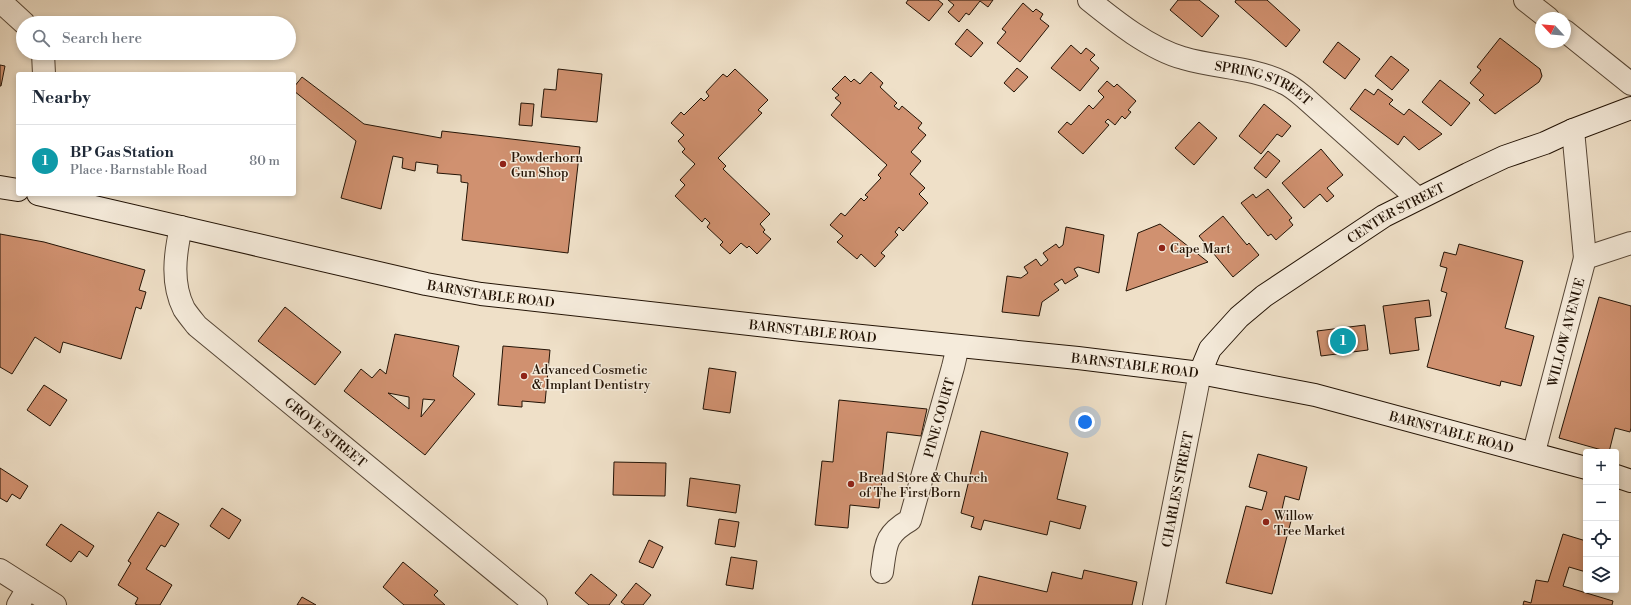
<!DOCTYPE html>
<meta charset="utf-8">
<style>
body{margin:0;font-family:"Libre Bodoni",serif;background:#f2f2f3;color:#1f2937}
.controls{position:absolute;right:12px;bottom:12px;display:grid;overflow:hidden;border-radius:4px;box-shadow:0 2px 6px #0003}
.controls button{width:36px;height:36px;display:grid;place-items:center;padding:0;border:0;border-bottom:1px solid #e0e1e3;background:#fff;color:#1f2937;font:20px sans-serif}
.compass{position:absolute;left:1535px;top:12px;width:36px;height:36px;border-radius:50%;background:#fff;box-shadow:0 2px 6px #0003;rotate:296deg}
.you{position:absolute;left:1085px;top:422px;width:14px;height:14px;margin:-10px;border:3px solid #fff;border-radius:50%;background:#1a73e8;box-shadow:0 0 0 6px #1a73e833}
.badge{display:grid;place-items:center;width:26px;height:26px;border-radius:50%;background:#8f2418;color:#fff;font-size:13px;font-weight:700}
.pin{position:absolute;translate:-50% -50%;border:2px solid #fff;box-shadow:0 1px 4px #0006}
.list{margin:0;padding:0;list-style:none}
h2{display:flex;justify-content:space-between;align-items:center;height:52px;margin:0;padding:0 16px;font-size:17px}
h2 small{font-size:13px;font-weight:400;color:#747a83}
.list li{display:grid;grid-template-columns:26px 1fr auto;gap:12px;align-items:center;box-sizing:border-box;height:72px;padding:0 16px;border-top:1px solid #e0e1e3}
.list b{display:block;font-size:15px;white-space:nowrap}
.list p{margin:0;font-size:13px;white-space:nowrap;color:#747a83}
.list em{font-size:13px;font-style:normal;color:#747a83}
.icon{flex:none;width:22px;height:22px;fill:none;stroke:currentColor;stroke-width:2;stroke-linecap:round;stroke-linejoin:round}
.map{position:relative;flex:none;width:1631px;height:605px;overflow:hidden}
.search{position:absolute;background:#fff;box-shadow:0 2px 6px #0003;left:16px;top:16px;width:280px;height:44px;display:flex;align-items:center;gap:10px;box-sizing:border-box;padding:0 14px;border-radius:22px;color:#747a83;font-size:15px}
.panel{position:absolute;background:#fff;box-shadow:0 2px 6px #0003;left:16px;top:72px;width:280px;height:124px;border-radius:4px}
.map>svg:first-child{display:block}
</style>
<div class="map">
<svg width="1631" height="605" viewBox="0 0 1631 605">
<rect width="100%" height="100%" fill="#efe0c8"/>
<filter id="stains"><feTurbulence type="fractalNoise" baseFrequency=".005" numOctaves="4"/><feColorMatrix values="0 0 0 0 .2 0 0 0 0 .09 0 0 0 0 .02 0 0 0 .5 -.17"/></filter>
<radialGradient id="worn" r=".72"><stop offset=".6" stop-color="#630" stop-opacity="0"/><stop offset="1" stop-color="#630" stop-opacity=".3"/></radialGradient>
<g fill="#d09170" stroke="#231305" fill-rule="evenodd">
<polygon points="908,0 938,0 943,4 929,21 906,3"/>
<polygon points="948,0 993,0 988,7 980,1 969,15 966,13 959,22 948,12 954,5"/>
<polygon points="1178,0 1199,0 1219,16 1202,37 1170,10"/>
<polygon points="1236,0 1267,0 1300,30 1286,47 1235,2"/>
<polygon points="1023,3 1033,12 1036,9 1043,14 1040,19 1049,26 1020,62 997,43 1006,32 1002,29"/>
<polygon points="967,29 983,43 971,57 955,44"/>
<polygon points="1500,38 1540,69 1542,76 1539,82 1495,114 1479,100 1484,95 1470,83 1481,70 1477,67"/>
<polygon points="1338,42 1360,59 1345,79 1323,62"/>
<polygon points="1071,45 1081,54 1086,48 1095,55 1090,60 1099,68 1080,91 1051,68"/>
<polygon points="1391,56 1409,70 1392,90 1375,76"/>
<polygon points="0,65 5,66 1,86 0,86"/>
<polygon points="1017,68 1028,77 1014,92 1004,83"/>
<polygon points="558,69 602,74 597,122 541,117 544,89 556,90"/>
<polygon points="735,69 768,100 758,110 762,113 718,158 726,166 723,169 770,214 760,224 765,230 763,232 771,239 757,254 749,246 747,248 741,243 730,254 720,245 723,242 707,227 710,223 705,218 702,222 675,196 685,185 680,180 695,164 682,152 685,149 678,141 684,135 671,123 681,112 684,115 701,98 704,101 709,96 706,92 723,74 727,77"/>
<polygon points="871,72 883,83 880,87 897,103 894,106 899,110 902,106 922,123 918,128 926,135 911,152 921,161 910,174 925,188 919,194 928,203 903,231 899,227 895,232 898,235 881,253 885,256 875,267 861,254 857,259 837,242 843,236 830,225 841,213 845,216 861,198 864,201 868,197 865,195 881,178 878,175 887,165 831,115 841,103 835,98 839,95 832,89 845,76 851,82 854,79 860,84"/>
<polygon points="302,77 364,124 441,138 442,131 580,147 568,253 462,240 468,183 461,182 461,175 437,173 438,165 416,162 415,171 402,168 403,158 393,156 381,209 341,198 356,141 294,91 294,87"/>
<polygon points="1440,80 1470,103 1451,126 1422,102"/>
<polygon points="1107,81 1114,87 1117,84 1136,101 1128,110 1131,112 1125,119 1122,116 1115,125 1108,119 1105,122 1109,125 1083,154 1058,132 1067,122 1071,125 1089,105 1093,109 1104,97 1098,91"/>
<polygon points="1365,89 1374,95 1378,89 1393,100 1389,104 1404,115 1409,109 1442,134 1419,150 1404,136 1398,145 1350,109"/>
<polygon points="521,103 534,104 532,126 519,125"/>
<polygon points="1264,104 1291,126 1282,137 1277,134 1261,154 1239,136"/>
<polygon points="1199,122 1217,138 1194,165 1175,148"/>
<polygon points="1321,149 1343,175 1327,188 1334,196 1327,202 1320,194 1304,208 1282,183"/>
<polygon points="1268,151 1280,161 1266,178 1254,168"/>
<polygon points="1268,189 1292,218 1289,220 1293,225 1276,240 1271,234 1268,236 1241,203 1253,194 1256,198"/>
<polygon points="1223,216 1247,245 1249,243 1259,255 1233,277 1199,236"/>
<polygon points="1160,224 1208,262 1126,291 1138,233"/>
<polygon points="1066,227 1104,235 1099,273 1078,267 1074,269 1078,276 1065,284 1062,279 1054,284 1059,290 1042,302 1039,316 1002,312 1007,276 1021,278 1028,273 1024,267 1036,259 1041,266 1048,260 1043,253 1056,244 1059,248 1063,245"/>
<polygon points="0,234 44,242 145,270 139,290 146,292 141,309 136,307 121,359 63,342 60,353 35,337 12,374 0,367"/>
<polygon points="1459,244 1523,261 1505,328 1534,336 1521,386 1501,381 1500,386 1427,367 1447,293 1441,291 1447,268 1440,266 1444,252 1456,255"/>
<polygon points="1599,297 1631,306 1631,428 1630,432 1615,428 1609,452 1559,438"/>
<polygon points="1429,300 1431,316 1415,318 1419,350 1390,354 1383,306"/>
<polygon points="285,307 341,352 315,385 258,341"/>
<polygon points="1365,325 1368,350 1321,356 1317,331"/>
<path d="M 395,334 L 459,346 L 453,376 L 475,394 L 425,455 L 344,391 L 361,369 L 372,378 L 380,369 L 386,374 ZM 388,393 L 409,397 L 409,409 ZM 423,399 L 435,400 L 421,417 Z"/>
<polygon points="503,346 550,350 545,403 522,401 522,407 498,405"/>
<polygon points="709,368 736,372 730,413 703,409"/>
<polygon points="44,385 67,400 50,426 27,410"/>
<polygon points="839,400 927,409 921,436 887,432 879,508 850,505 848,528 815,525 822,461 833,462"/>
<polygon points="981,431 1068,453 1057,499 1086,506 1080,529 1050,521 1047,535 984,520 981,530 971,527 974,517 961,513"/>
<polygon points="1258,454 1307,467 1299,500 1285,496 1281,514 1292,517 1272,594 1226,583 1246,506 1262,510 1267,492 1249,487"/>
<polygon points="614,462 666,463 665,496 613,495"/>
<polygon points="0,468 28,486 20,499 12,494 7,502 0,498"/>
<polygon points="690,478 740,485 736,513 687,506"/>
<polygon points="222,508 241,520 229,539 210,526"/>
<polygon points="158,512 179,524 165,547 161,545 146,569 172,585 160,605 138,605 135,604 138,598 118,585 131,563 128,561"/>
<polygon points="719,519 739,522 735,547 715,544"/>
<polygon points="61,524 94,546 87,557 79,551 71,562 46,545"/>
<polygon points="1563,534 1586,541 1586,572 1569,567 1563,586 1613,601 1612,605 1523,605 1524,601 1531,603 1536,580 1548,582"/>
<polygon points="649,540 663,547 653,568 639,562"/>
<polygon points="731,557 757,561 753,589 726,585"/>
<polygon points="403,562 438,591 434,595 445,605 404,605 383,587"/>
<polygon points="1084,570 1137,582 1132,605 972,605 979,576 1047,592 1052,572 1082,579"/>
<polygon points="591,574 617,595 609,605 589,605 575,593"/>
<polygon points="636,583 651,595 643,605 625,605 621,602"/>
<polygon points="302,597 316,605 297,605"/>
</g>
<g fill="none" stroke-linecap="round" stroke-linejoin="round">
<g stroke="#564636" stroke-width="24">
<g id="minor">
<path id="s1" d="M 1089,0 C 1115,21 1150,49 1183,58 C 1216,68 1253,67 1284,83 C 1291,86 1298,92 1304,97 L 1417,198"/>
<polyline points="1525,0 1548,18"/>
<polyline points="0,1 24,23"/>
<polyline points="1565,31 1631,84"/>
<polyline points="43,53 44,74"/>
<polyline points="1573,130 1585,258"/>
<path id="s2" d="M 181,227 C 175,254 171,283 184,309 C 188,315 193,321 197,326 L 536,605"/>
<path id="s3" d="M 1534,452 L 1585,258 L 1631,243"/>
<path id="s4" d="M 882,572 C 886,545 884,535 910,520 L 953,367 L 958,346"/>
<polyline points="18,605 28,588"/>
</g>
</g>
<g stroke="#564636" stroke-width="24">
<g id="tertiary">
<polyline points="0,570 55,605"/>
<path id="s5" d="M 1154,605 L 1200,373"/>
</g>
</g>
<g stroke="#231305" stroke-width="24">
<g id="secondary">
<polyline points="0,187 18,190"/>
<path id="s6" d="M 38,194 L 426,284 L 481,294 L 802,330 L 1078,358 L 1200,373 L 1315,395 L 1586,468"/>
<path id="s7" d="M 1200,373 L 1210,349 L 1239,317 L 1264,296 L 1384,216 L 1468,174 L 1504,157 L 1545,143 L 1573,130 L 1631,108"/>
<polyline points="1616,476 1631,481"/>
</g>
</g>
<use href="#minor" stroke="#f5ebdb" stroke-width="22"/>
<use href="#tertiary" stroke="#f5ebdb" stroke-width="22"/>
<use href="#secondary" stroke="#f5ebdb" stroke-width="22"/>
</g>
<g fill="#8f2418" stroke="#f5ebdb" stroke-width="1.5">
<circle cx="503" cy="164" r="4"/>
<circle cx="1162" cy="248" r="4"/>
<circle cx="524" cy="376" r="4"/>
<circle cx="851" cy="484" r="4"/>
<circle cx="1266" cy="522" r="4"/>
</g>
<g text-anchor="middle" stroke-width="3" stroke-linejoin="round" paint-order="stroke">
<g font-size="13" fill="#231305" stroke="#f5ebdb">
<text dy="5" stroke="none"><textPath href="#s1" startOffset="196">SPRING STREET</textPath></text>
<text dy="5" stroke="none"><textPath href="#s7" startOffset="258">CENTER STREET</textPath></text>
<text dy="5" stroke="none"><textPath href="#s6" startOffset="464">BARNSTABLE ROAD</textPath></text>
<text dy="5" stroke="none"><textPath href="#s6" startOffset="788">BARNSTABLE ROAD</textPath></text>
<text dy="5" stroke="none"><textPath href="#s3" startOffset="124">WILLOW AVENUE</textPath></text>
<text dy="5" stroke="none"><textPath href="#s6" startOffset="1112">BARNSTABLE ROAD</textPath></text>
<text dy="5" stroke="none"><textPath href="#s4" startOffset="169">PINE COURT</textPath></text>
<text dy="5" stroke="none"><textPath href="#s6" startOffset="1436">BARNSTABLE ROAD</textPath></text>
<text dy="5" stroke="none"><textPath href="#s2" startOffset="272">GROVE STREET</textPath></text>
<text dy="5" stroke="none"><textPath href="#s5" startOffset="118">CHARLES STREET</textPath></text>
</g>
<g font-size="13" fill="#231305" stroke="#f5ebdb" text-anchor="start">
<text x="511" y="162">Powderhorn<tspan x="511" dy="15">Gun Shop</tspan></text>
<text x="1170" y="253">Cape Mart</text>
<text x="532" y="374">Advanced Cosmetic<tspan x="532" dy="15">&amp; Implant Dentistry</tspan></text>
<text x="859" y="482">Bread Store &amp; Church<tspan x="859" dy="15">of The First Born</tspan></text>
<text x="1274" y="520">Willow<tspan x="1274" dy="15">Tree Market</tspan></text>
</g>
</g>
<rect width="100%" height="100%" filter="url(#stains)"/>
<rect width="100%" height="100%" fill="url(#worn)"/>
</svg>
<div class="controls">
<button>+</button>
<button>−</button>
<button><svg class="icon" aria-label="locate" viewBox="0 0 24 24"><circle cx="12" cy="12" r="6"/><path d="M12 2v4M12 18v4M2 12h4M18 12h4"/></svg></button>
<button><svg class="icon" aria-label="layers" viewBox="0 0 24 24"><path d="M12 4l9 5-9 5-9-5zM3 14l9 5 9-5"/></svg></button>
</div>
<svg class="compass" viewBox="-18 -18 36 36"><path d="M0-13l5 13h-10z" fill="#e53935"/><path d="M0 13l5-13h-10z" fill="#747a83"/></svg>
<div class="you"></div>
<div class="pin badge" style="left:1343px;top:341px;background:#0f9aa8">1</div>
<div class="search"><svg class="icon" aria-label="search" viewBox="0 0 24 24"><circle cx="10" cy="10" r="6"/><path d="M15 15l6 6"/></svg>Search here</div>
<section class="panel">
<h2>Nearby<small></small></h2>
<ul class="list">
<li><span class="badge" style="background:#0f9aa8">1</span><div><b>BP Gas Station</b><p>Place · Barnstable Road</p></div><em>80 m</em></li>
</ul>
</section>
</div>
